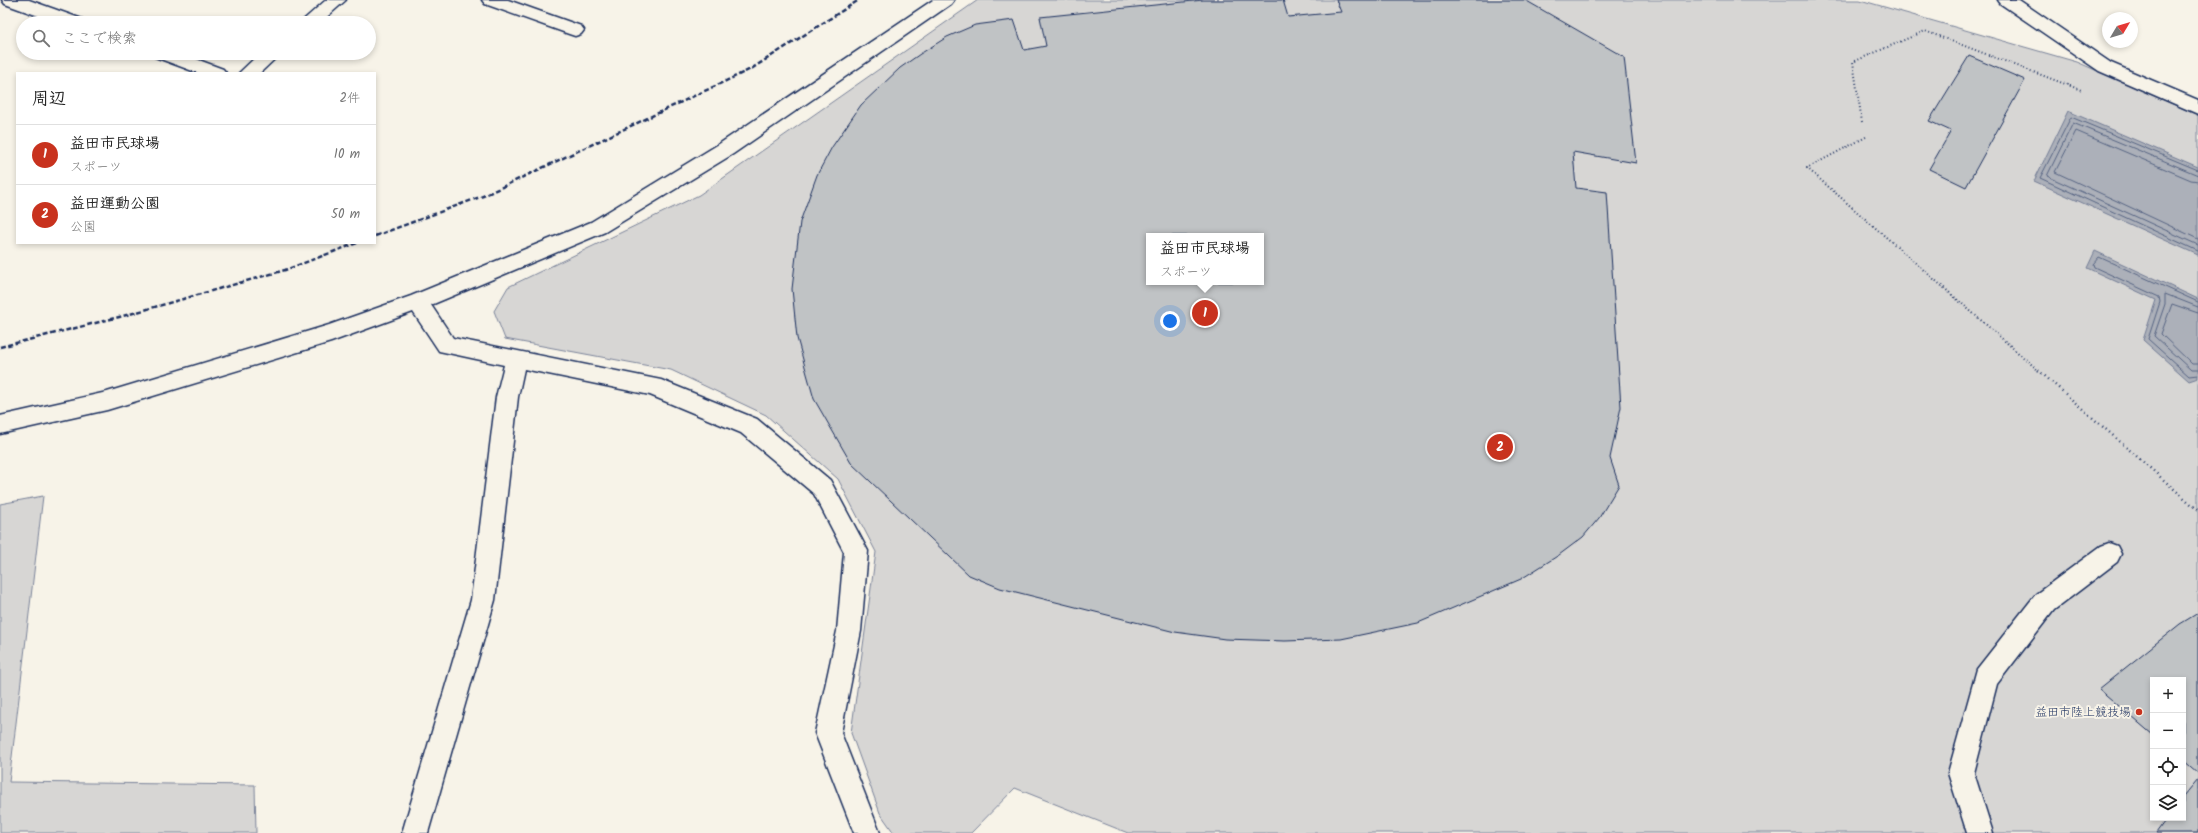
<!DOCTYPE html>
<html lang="ja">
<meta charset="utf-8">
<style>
body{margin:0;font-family:Kalam,"Klee One",sans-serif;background:#f6f6f6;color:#222}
.controls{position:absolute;right:12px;bottom:12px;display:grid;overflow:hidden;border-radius:0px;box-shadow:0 2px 6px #0003}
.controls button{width:36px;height:36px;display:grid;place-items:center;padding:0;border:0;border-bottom:1px solid #e0e0e0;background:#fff;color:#222;font:20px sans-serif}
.compass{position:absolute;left:2102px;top:12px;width:36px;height:36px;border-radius:50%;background:#fff;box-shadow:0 2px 6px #0003;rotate:52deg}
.you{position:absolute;left:1170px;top:321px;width:14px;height:14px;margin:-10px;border:3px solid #fff;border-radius:50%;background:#1a73e8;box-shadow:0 0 0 6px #1a73e833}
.badge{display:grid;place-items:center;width:26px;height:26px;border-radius:50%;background:#c8321e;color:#fff;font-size:13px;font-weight:700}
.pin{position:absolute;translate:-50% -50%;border:2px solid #fff;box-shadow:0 1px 4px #0006}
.popup{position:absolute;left:1146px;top:233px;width:118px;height:52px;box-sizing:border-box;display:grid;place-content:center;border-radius:0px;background:#fff;filter:drop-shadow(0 1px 3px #0005);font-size:13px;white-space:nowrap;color:#767676}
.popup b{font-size:15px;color:#222}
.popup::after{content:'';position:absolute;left:50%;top:100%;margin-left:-8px;border:8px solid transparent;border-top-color:#fff}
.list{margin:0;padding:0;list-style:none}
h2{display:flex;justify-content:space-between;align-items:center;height:52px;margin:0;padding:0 16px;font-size:17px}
h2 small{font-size:13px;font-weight:400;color:#767676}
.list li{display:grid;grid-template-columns:26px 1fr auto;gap:12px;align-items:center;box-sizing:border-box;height:60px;padding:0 16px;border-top:1px solid #e0e0e0}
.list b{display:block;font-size:15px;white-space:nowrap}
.list p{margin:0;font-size:13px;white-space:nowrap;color:#767676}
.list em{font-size:13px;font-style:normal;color:#767676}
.icon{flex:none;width:22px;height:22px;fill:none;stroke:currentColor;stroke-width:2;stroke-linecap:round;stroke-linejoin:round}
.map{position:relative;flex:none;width:2198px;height:833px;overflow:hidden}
.search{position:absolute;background:#fff;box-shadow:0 2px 6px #0003;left:16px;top:16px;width:360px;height:44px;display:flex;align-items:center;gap:10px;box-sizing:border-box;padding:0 14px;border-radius:22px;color:#767676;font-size:15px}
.panel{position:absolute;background:#fff;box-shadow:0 2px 6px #0003;left:16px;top:72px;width:360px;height:172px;border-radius:0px}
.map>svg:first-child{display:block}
</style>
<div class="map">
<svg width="2198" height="833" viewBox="0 0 2198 833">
<rect width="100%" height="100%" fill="#f7f3e8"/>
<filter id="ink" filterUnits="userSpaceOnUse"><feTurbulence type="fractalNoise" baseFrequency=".025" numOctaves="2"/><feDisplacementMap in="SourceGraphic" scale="8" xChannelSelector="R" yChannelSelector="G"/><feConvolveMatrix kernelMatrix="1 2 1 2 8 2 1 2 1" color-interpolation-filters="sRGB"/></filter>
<g filter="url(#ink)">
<g fill="#d7d6d4" stroke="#798299" fill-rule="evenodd">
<path d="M 978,0 L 1860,0 L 2077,62 L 2198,115 L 2198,833 L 1128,833 L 1015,788 L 971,833 L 894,833 L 880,813 L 851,733 L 876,552 L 838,479 L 766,415 L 671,370 L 505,339 L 494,311 L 508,287 L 699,195 ZM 1149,236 L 1261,236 L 1261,282 L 1149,282 ZM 2153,680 L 2183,680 L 2183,818 L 2153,818 Z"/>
<polygon points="43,496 9,782 255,785 256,833 0,833 0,504"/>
</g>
<g fill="#acb0b9" stroke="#727c95">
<polygon points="2068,111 2198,167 2198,255 2034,181"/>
<polygon points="2095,251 2198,299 2198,378 2189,381 2143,340 2156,300 2087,268"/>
</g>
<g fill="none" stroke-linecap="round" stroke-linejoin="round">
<g stroke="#556382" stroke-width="1">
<polyline points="2198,170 2071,117 2040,178 2198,251"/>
<polyline points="2198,175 2073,123 2047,176 2198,245"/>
<polyline points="2198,181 2191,180 2076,131 2055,172 2198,239"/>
<polyline points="2198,302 2099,257 2093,264 2094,267 2159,297 2160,302 2148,339 2189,376 2198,375"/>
<polyline points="2198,307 2165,294 2165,304 2154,336 2191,370 2198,370"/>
<polyline points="2198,313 2172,304 2161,334 2192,364 2198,364"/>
</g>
</g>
<g fill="#c0c3c5" stroke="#1b2f5e" fill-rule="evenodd">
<path d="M 1203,0 L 1283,0 L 1288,17 L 1341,12 L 1336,0 L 1525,0 L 1624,57 L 1636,163 L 1573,152 L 1576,188 L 1607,192 L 1621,407 L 1610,458 L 1619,485 L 1599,518 L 1583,537 L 1559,555 L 1521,579 L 1418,623 L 1341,639 L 1285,641 L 1225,639 L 1175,632 L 1000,588 L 969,575 L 851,463 L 814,399 L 797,338 L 792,289 L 800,222 L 817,175 L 832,147 L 861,105 L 900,68 L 920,54 L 947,37 L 975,25 L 1014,20 L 1024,50 L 1046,46 L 1040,17 ZM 1149,236 L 1261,236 L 1261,282 L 1149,282 Z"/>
<polygon points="1969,56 2025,80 1966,187 1929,169 1951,131 1929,121"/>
<polygon points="2198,613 2198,773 2183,760 2183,680 2153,680 2153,735 2099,689 2180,624"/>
<polygon points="2198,779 2198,833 2156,833 2167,818 2183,818 2183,797"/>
</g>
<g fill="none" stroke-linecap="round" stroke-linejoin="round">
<g stroke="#1b2f5e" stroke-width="3">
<g id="minor">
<polygon points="2,0 29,0 82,19 85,23 58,23 5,4"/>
<polygon points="326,0 346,0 320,23 300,23"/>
<polygon points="482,0 508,0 581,26 584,30 581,34 575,36 569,34 485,4"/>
<polygon points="933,0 954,0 951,4 733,154 605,232 431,305 453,338 661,380 757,419 830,480 868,551 861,631 841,733 880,833 854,833 815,733 837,631 844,552 814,494 741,433 650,395 524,369 518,397 495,600 428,833 402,833 471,600 496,397 504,365 439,351 413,312 331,342 107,410 0,434 0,416 107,392 329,325 411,296 591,222 719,144"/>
<polygon points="1998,0 2019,0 2111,63 2198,100 2198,114 2099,71 2001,4"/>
<polygon points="152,53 180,53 223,69 226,73 198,73 155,57"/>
<polygon points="260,53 281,53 260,73 239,73"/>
<polygon points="2109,543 2117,546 2121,554 2117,562 2054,610 1997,684 1974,773 1993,833 1967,833 1948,773 1977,669 2036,594 2101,546"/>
</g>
</g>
<g stroke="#1b2f5e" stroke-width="2" stroke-dasharray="1 2.5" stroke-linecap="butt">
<polyline points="1862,122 1853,62 1925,31 2081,90"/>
<polyline points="1866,137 1807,168 2039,371"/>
</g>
<polyline stroke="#1b2f5e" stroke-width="2.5" stroke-dasharray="1 3.5" stroke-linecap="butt" points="2038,370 2198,510"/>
<use href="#minor" fill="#f7f3e8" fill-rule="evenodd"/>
<g stroke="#1b2f5e" stroke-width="2.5" stroke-dasharray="5 2.5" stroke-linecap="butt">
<polyline points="375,236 483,196 751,69 859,0"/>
<polyline points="0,347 123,316 285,270 357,243"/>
</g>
</g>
</g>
<circle fill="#c8321e" stroke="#f7f3e8" stroke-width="1.5" cx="2139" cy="712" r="4"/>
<g text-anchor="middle" stroke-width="4" stroke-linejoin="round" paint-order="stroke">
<g font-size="12" fill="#1b2f5e" stroke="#f7f3e8" text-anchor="end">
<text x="2131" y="716">益田市陸上競技場</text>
</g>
</g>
</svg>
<div class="controls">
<button>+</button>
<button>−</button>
<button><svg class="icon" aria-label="locate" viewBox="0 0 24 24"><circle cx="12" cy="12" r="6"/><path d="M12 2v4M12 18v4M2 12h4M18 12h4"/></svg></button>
<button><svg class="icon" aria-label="layers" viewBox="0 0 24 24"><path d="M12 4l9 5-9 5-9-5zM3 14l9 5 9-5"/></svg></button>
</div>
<svg class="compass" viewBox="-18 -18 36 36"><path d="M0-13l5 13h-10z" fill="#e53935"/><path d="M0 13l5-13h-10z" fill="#767676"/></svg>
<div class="you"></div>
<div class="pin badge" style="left:1205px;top:313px">1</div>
<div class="popup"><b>益田市民球場</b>スポーツ</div>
<div class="pin badge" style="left:1500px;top:447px">2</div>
<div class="search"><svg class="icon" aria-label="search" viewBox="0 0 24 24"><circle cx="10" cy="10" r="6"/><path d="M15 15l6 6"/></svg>ここで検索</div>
<section class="panel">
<h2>周辺<small>2件</small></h2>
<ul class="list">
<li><span class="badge">1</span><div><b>益田市民球場</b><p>スポーツ</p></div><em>10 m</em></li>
<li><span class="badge">2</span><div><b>益田運動公園</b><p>公園</p></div><em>50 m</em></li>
</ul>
</section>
</div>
